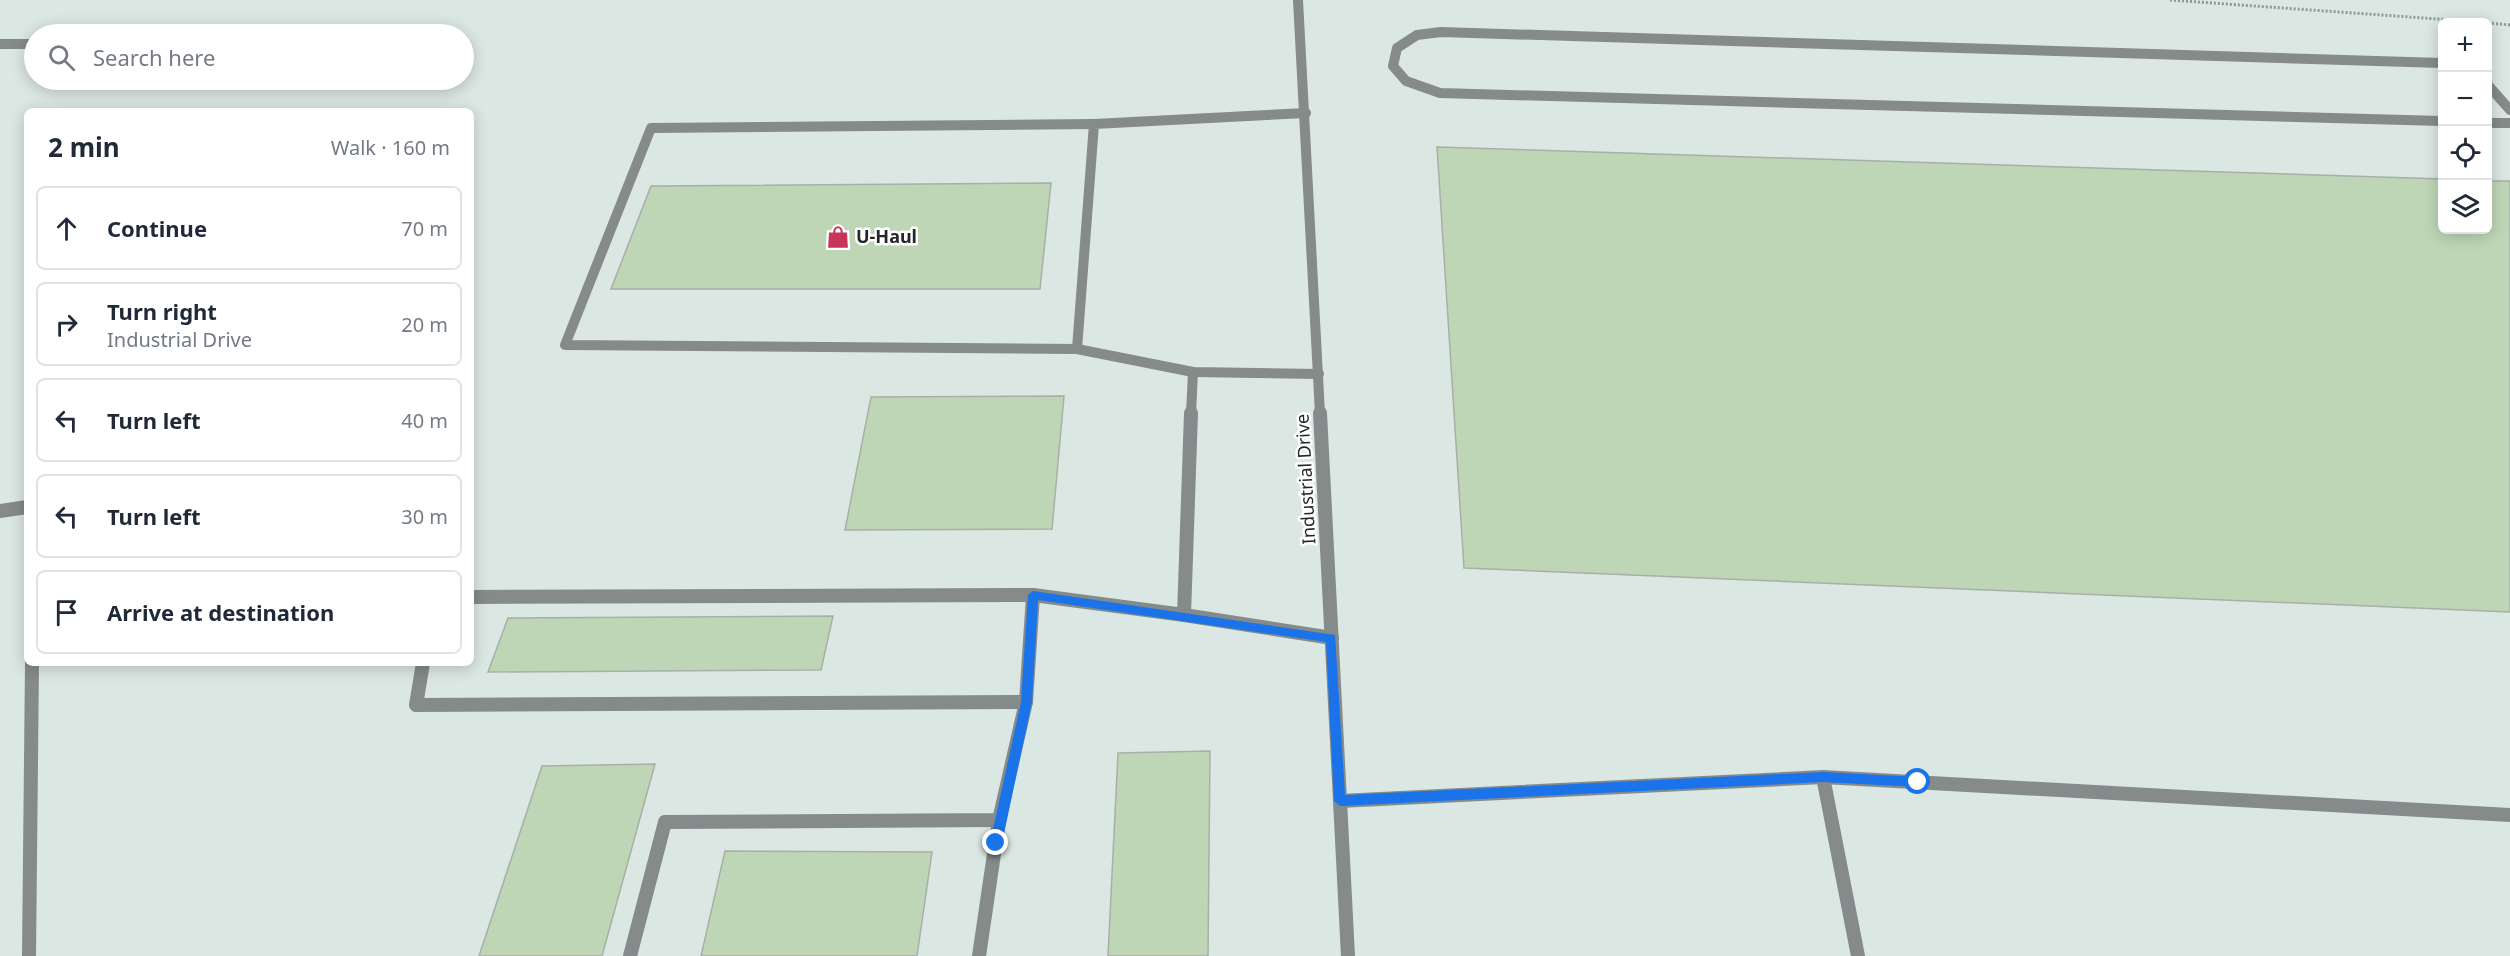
<!DOCTYPE html>
<meta charset="utf-8">
<style>
body{margin:0;font-family:"Noto Sans",sans-serif;background:#f6f6f7;color:#1f2937}
.controls{position:absolute;right:18px;top:18px;display:grid;overflow:hidden;border-radius:9px;box-shadow:0 3px 15px #0003}
.controls button{width:54px;height:54px;display:grid;place-items:center;padding:0;border:0;border-bottom:2px solid #e0e1e3;background:#fff;color:#1f2937;font:30px sans-serif}
.stop{position:absolute;width:18px;height:18px;margin:-14px;border:4px solid #1a73e8;border-radius:50%;background:#fff}
.stop.end{background:#1a73e8;border-color:#fff;box-shadow:0 2px 6px #0008}
.list{margin:0;padding:0;list-style:none}
h2{display:flex;justify-content:space-between;align-items:center;height:78px;margin:0;padding:0 24px;font-size:26px}
h2 small{font-size:20px;font-weight:400;color:#747a83}
.list li{display:grid;grid-template-columns:39px 1fr auto;gap:18px;align-items:center;box-sizing:border-box;height:84px;margin:0 12px 12px;padding:0 12px;border:2px solid #e0e1e3;border-radius:9px}
.list b{display:block;font-size:22px;white-space:nowrap}
.list p{margin:0;font-size:20px;white-space:nowrap;color:#747a83}
.list em{font-size:20px;font-style:normal;color:#747a83}
.icon{flex:none;width:33px;height:33px;fill:none;stroke:currentColor;stroke-width:2;stroke-linecap:round;stroke-linejoin:round}
.map{position:relative;flex:none;width:2510px;height:956px;overflow:hidden}
.search{position:absolute;background:#fff;box-shadow:0 3px 15px #0003;left:24px;top:24px;width:450px;height:66px;display:flex;align-items:center;gap:15px;box-sizing:border-box;padding:0 21px;border-radius:33px;color:#747a83;font-size:22px}
.panel{position:absolute;background:#fff;box-shadow:0 3px 15px #0003;left:24px;top:108px;width:450px;height:558px;border-radius:9px}
.map>svg:first-child{display:block}
</style>
<div class="map">
<svg width="2510" height="956" viewBox="0 0 2510 956">
<rect width="100%" height="100%" fill="#dbe7e2"/>
<g fill="#bed6b6" stroke="#a9afa7" stroke-width="1.5">
<polygon points="1437,147 2442,179 2442,230 2488,230 2488,181 2510,181 2510,612 1464,568"/>
<polygon points="1051,183 1040,289 611,289 651,186"/>
<polygon points="1064,396 1052,529 845,530 871,397"/>
<polygon points="833,616 821,670 488,672 508,618"/>
<polygon points="1210,751 1208,956 1108,956 1118,753"/>
<polygon points="655,764 602,956 479,956 542,766"/>
<polygon points="725,851 932,852 917,956 701,956"/>
</g>
<g fill="none" stroke-linecap="round" stroke-linejoin="round">
<g stroke="#909894" stroke-width="3" stroke-dasharray="2 2" stroke-linecap="butt">
<polyline points="2170,0 2480,22"/>
<polyline points="2488,23 2510,25"/>
</g>
<g stroke="#858a8a" stroke-width="10">
<polyline points="0,44 31,44"/>
<polyline points="2442,63 1441,32 1417,35 1397,48 1393,66 1406,81 1440,93 2442,121"/>
<polyline points="2488,85 2510,110"/>
<polyline points="1306,113 1094,124 1077,349 1193,372 1319,374"/>
<polyline points="2488,123 2510,123"/>
<polyline points="1077,349 565,345 651,128 1094,124"/>
<polyline points="1191,414 1193,372"/>
</g>
<g stroke="#858a8a" stroke-width="14">
<polyline points="1191,413 1184,615 1332,638"/>
<polyline points="0,511 27,507"/>
<polyline points="471,597 1033,595 1184,615"/>
<polyline points="423,663 416,705 1026,702 1033,595"/>
<polyline points="1823,777 1858,956"/>
<polyline points="1340,801 1823,777 2510,815"/>
<polyline points="29,956 32,663"/>
<polyline points="630,956 665,822 999,820 1026,702"/>
<polyline points="979,956 999,820"/>
</g>
<polyline stroke="#858a8a" stroke-width="10" points="1298,0 1320,414"/>
<polyline stroke="#858a8a" stroke-width="14" points="1320,413 1348,956"/>
</g>
<polygon fill="#1a73e8" points="1033,591 1335,635 1345,795 1823,772 1918,777 1923,782 1918,787 1823,782 1340,806 1334,801 1326,642 1038,600 1032,702 1002,843 996,849 990,843 1021,702 1028,595"/>
<defs>
<g id="shop-bare" transform="scale(1.8)"><path d="M-5-2.5h2.3a2.7 3.5 0 0 1 5.4 0H5L5.5 6h-11ZM-1.5-2.5h3a1.5 2.3 0 0 0-3 0Z" fill="#c6365a" stroke="#fff" stroke-width="2.5" paint-order="stroke"/></g>
</defs>
<g fill-rule="evenodd">
<use href="#shop-bare" x="838" y="237"/>
</g>
<g text-anchor="middle" stroke-width="5" stroke-linejoin="round" paint-order="stroke">
<g font-size="18" font-weight="bold" fill="#232725" stroke="#fff" text-anchor="start">
<text x="856" y="243">U-Haul</text>
</g>
<g font-size="18" fill="#232725" stroke="#fff">
<text transform="translate(1306 479) rotate(-93)" y="6">Industrial Drive</text>
</g>
</g>
</svg>
<div class="controls">
<button>+</button>
<button>−</button>
<button><svg class="icon" aria-label="locate" viewBox="0 0 24 24"><circle cx="12" cy="12" r="6"/><path d="M12 2v4M12 18v4M2 12h4M18 12h4"/></svg></button>
<button><svg class="icon" aria-label="layers" viewBox="0 0 24 24"><path d="M12 4l9 5-9 5-9-5zM3 14l9 5 9-5"/></svg></button>
</div>
<div class="stop" style="left:1918px;top:782px"></div>
<div class="stop end" style="left:996px;top:843px"></div>
<div class="search"><svg class="icon" aria-label="search" viewBox="0 0 24 24"><circle cx="10" cy="10" r="6"/><path d="M15 15l6 6"/></svg>Search here</div>
<section class="panel">
<h2>2 min<small>Walk · 160 m</small></h2>
<ul class="list">
<li><svg class="icon" aria-label="ahead" viewBox="0 0 24 24"><path d="M12 20V5M6 11l6-6 6 6"/></svg><div><b>Continue</b></div><em>70 m</em></li>
<li><svg class="icon" aria-label="right" viewBox="0 0 24 24"><path d="M7 20v-9h11M14 6l5 5-5 5"/></svg><div><b>Turn right</b><p>Industrial Drive</p></div><em>20 m</em></li>
<li><svg class="icon" aria-label="left" viewBox="0 0 24 24"><path d="M17 20v-9H6M10 6l-5 5 5 5"/></svg><div><b>Turn left</b></div><em>40 m</em></li>
<li><svg class="icon" aria-label="left" viewBox="0 0 24 24"><path d="M17 20v-9H6M10 6l-5 5 5 5"/></svg><div><b>Turn left</b></div><em>30 m</em></li>
<li><svg class="icon" aria-label="arrive" viewBox="0 0 24 24"><path d="M6 21V4h12l-3 4 3 4H6"/></svg><div><b>Arrive at destination</b></div></li>
</ul>
</section>
</div>
